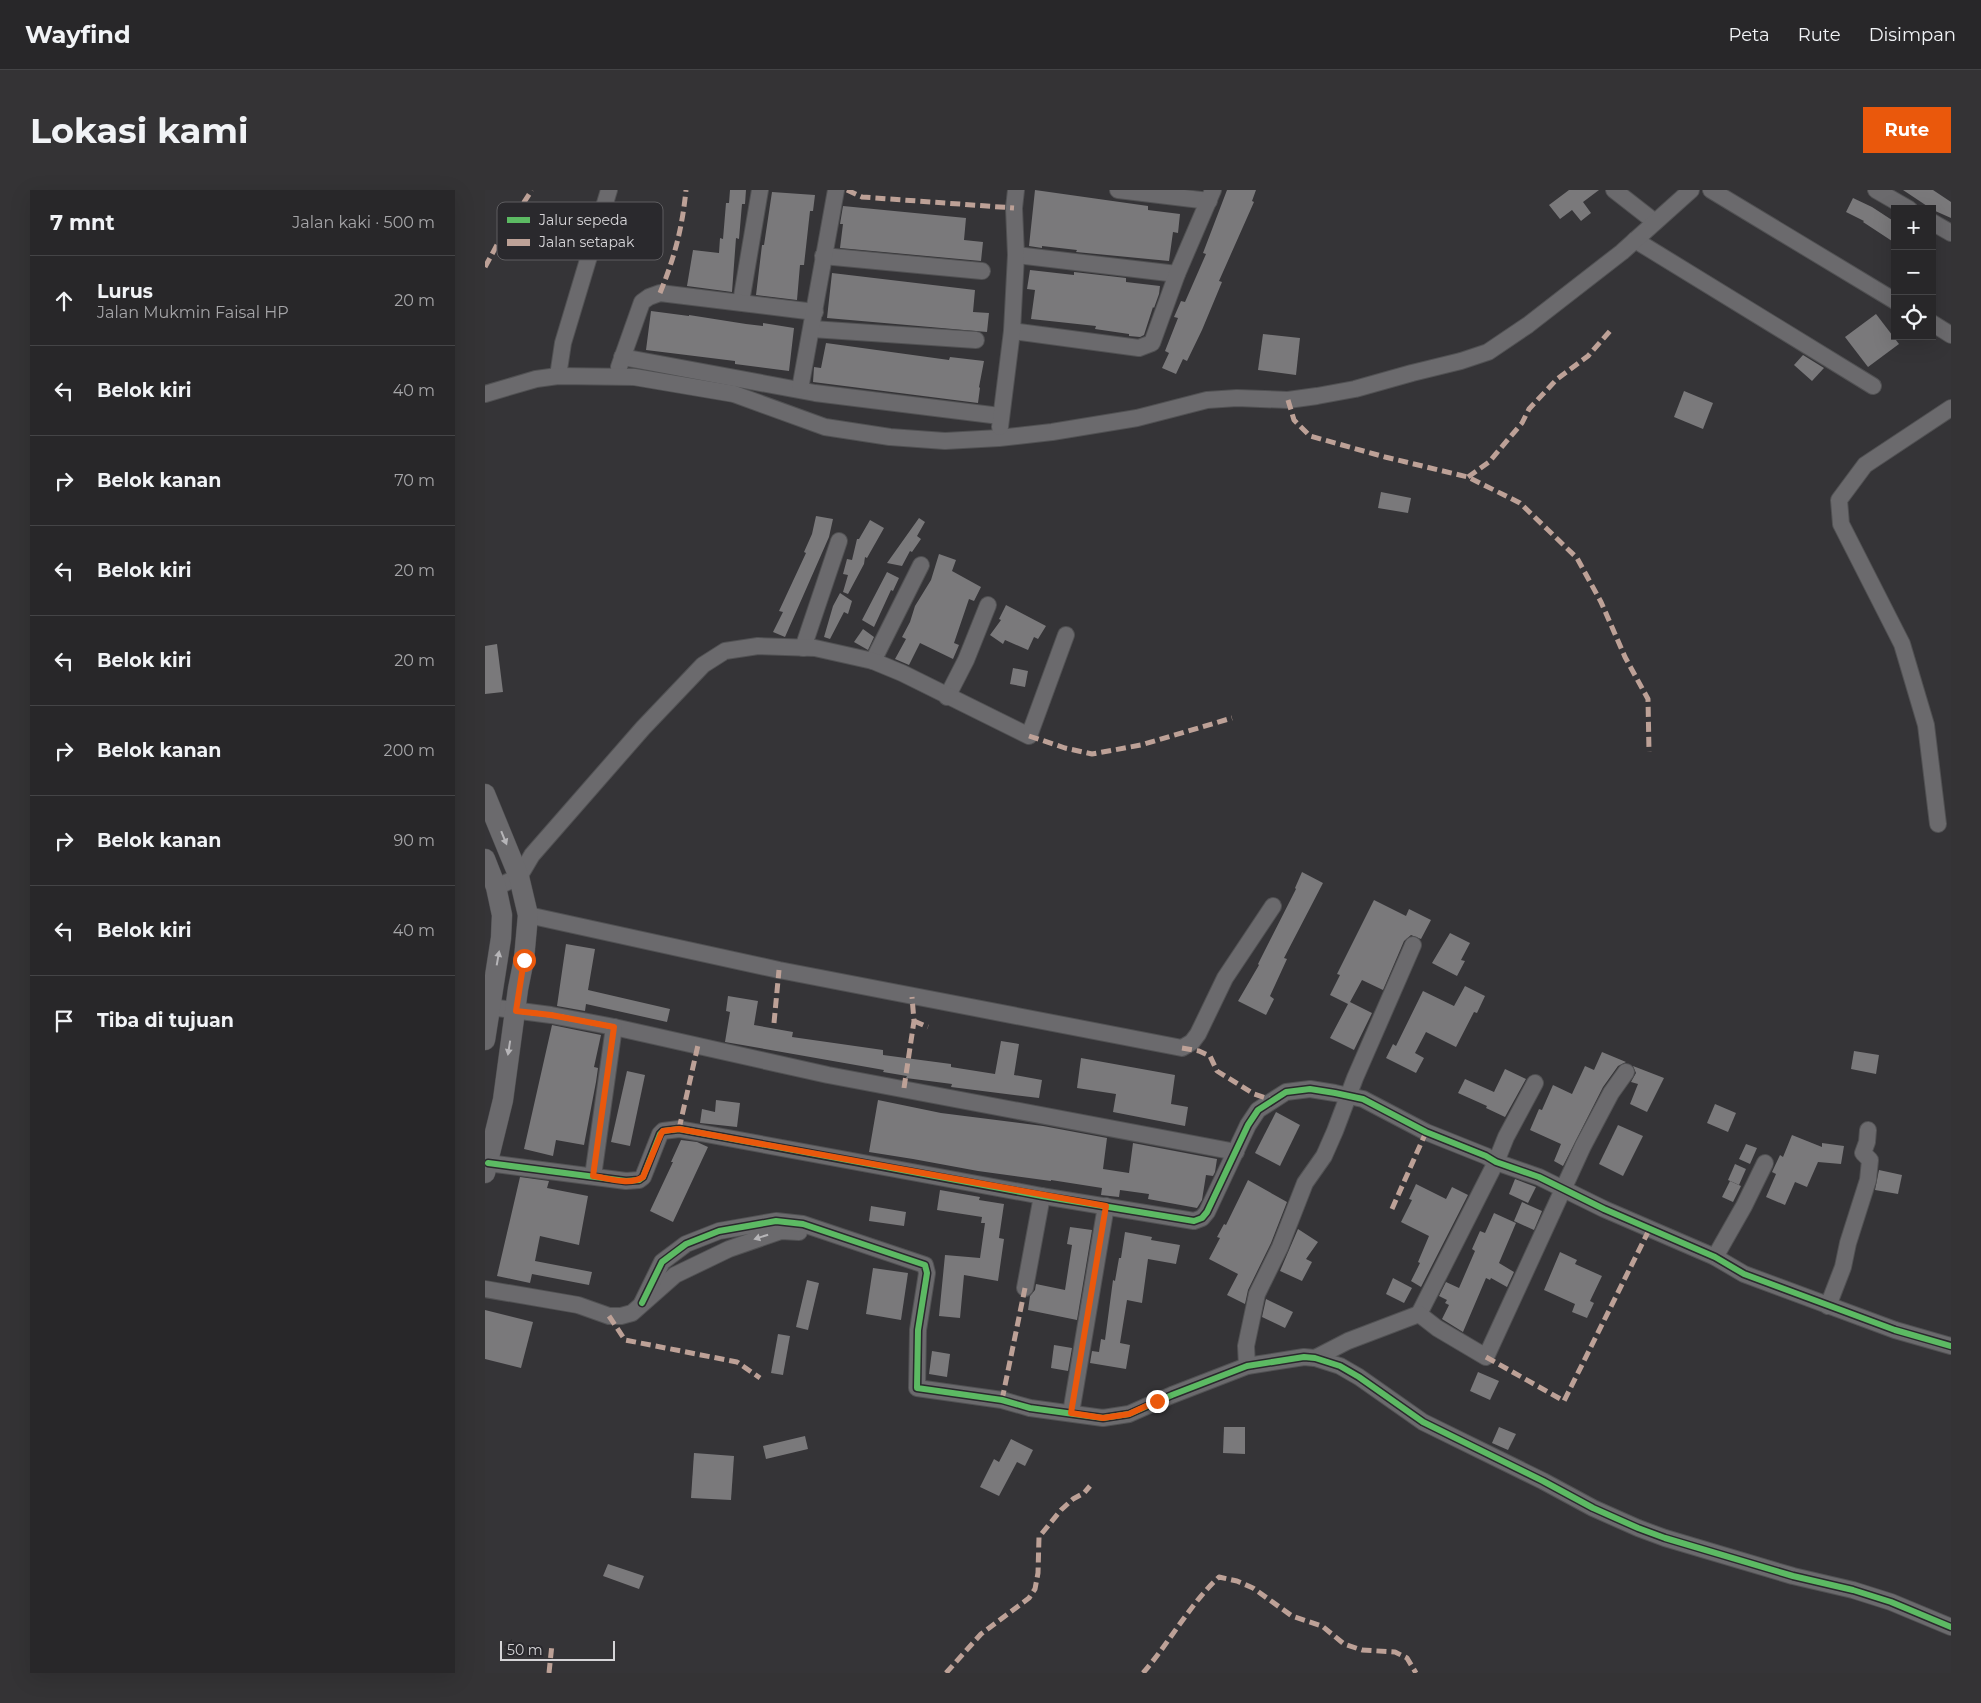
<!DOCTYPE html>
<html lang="id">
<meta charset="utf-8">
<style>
body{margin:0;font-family:Montserrat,sans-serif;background:#343335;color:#f1f3f6}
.controls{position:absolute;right:15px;top:15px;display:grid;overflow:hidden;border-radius:0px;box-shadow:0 5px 20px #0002}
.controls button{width:45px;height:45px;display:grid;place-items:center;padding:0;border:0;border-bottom:1px solid #444446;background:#282729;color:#f1f3f6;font:25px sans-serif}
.scale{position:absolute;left:15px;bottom:12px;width:115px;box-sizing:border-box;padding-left:5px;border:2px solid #d6d5d8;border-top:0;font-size:14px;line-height:18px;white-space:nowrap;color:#d6d5d8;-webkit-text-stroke:4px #2a292d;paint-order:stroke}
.stop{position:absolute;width:15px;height:15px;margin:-11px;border:4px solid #ea580c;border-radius:50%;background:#fff}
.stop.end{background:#ea580c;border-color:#fff;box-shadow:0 1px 5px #0008}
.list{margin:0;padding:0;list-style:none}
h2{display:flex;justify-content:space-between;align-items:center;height:65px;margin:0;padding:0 20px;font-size:21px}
h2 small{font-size:16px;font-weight:400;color:#a5a5a8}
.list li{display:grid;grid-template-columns:32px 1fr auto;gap:15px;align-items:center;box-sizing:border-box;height:90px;padding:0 20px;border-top:1px solid #444446}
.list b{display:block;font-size:19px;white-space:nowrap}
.list p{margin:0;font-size:16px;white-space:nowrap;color:#a5a5a8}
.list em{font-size:16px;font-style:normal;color:#a5a5a8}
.icon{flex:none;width:28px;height:28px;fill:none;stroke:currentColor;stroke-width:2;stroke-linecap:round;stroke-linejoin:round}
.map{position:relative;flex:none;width:1466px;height:1483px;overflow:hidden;border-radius:0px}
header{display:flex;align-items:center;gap:30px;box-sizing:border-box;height:70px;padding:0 25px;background:#282729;border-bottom:1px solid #444446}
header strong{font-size:24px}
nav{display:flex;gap:28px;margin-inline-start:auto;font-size:18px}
.intro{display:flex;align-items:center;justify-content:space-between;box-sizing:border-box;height:120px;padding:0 30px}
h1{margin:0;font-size:35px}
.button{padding:12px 22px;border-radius:0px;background:#ea580c;color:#fff;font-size:18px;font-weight:700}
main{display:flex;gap:30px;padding:0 30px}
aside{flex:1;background:#282729;border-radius:0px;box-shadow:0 5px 20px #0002}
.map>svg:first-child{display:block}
</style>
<header>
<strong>Wayfind</strong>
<nav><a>Peta</a><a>Rute</a><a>Disimpan</a></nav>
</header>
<div class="intro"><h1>Lokasi kami</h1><a class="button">Rute</a></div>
<main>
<aside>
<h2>7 mnt<small>Jalan kaki · 500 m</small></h2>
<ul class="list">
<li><svg class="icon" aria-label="ahead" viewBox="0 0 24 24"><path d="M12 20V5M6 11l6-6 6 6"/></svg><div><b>Lurus</b><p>Jalan Mukmin Faisal HP</p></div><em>20 m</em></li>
<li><svg class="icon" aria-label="left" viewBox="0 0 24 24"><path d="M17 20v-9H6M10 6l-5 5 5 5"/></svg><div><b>Belok kiri</b></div><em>40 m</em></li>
<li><svg class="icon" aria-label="right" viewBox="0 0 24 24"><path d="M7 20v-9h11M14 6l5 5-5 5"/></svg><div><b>Belok kanan</b></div><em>70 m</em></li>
<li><svg class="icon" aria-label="left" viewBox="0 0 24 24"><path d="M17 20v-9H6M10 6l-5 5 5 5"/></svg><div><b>Belok kiri</b></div><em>20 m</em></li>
<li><svg class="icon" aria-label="left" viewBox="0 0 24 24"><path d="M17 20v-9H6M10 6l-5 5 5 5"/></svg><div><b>Belok kiri</b></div><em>20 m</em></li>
<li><svg class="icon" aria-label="right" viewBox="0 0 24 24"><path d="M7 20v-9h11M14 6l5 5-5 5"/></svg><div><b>Belok kanan</b></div><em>200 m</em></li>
<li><svg class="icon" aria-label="right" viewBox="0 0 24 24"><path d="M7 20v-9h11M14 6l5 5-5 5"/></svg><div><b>Belok kanan</b></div><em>90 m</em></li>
<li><svg class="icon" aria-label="left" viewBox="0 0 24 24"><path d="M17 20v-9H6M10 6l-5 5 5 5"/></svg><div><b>Belok kiri</b></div><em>40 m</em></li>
<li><svg class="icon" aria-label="arrive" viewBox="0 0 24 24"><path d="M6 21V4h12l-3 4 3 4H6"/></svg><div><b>Tiba di tujuan</b></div></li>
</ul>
</aside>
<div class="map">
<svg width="1466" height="1483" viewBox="0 0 1466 1483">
<rect width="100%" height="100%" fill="#353437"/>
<g fill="#7a797b">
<polygon points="245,0 261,0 260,14 257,14 254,49 251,48 247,102 202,96 208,60 234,63 235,48 238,49 241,13 244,13"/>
<polygon points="550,0 663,16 663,20 695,24 693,43 688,42 684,71 591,62 592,60 557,56 557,58 544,56"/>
<polygon points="742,0 771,0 767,11 769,12 734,91 737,92 717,140 702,171 698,169 691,184 677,178 684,163 680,161 693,128 689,127 696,111 700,112 721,64 718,63"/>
<polygon points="1084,0 1114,0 1098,12 1106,23 1096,31 1087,20 1075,29 1064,15"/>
<polygon points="1418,0 1448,0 1466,12 1466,28 1448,20"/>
<polygon points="287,2 330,5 328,21 325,21 319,75 315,75 312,110 271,105 277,55 279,55"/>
<polygon points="1368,8 1387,17 1410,32 1410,53 1378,32 1379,31 1361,22"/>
<polygon points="358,16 481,28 479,50 498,52 496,71 355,58 358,34 355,34"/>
<polygon points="545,80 589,85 589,82 641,88 641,92 675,96 674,104 669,118 668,117 659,145 655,147 644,146 644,144 610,139 611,136 546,129 550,100 542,99"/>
<polygon points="347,83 490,100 488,122 504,123 502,142 342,128"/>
<polygon points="166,121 204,126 204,125 261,134 278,136 278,133 309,138 304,181 250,174 250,171 161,160"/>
<polygon points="1391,124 1414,154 1383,177 1360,147"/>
<polygon points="778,144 815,148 811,185 773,180"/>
<polygon points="341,153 464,170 465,167 499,171 494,197 495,198 493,213 328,192 329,177 336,178"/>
<polygon points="1318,165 1339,178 1327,191 1309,175"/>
<polygon points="1199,201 1228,213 1218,239 1189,227"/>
<polygon points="896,302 926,308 923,323 893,318"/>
<polygon points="331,326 348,329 344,347 300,447 288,442 298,422 294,421 321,363 319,362 327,344"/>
<polygon points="434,328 440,332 432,346 436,349 427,362 425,361 417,376 402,373"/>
<polygon points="385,330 399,338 382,368 380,367 379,374 363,404 358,402 363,385 358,384 362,369 367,370 372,349 374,349"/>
<polygon points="454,364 471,370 467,381 496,397 489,411 484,409 469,453 474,455 468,469 435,453 424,475 410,469 421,449 417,447 425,432 430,416 446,390"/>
<polygon points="402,382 414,388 408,401 406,400 389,437 377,430"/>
<polygon points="355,403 367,411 363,424 359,422 345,449 339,447 348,416"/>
<polygon points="521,415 561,436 553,449 549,447 543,460 520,450 518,454 505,445 516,430 514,429"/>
<polygon points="378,439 389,447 383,460 369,452"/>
<polygon points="12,454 18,502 0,504 0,456"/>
<polygon points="528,478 543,481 540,497 525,494"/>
<polygon points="817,682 838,693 799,768 802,769 785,806 789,809 781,825 753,811 774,775 773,774 811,699 810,698"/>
<polygon points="889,710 921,726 924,719 946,730 936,749 926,745 919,751 898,800 877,790 865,812 887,823 869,860 845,848 863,814 845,805 855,785 852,784"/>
<polygon points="965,743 985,753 976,770 980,771 972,786 947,773"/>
<polygon points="81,754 110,759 103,800 185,819 182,832 101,814 100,821 72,816"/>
<polygon points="980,796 1000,806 992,823 989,822 971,857 941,842 930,863 939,868 931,883 901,868 908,854 911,856 938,801 969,816"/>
<polygon points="243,806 273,811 269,835 308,842 307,847 398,860 398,865 466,874 466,877 510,884 516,851 534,854 529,885 557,890 554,908 466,897 467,894 421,888 422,886 398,882 399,880 240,852 245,822 241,821"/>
<polygon points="67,835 116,845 109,877 113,878 111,892 99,955 71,950 68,966 39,959"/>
<polygon points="1369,861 1394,865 1391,884 1366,879"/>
<polygon points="1117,862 1141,872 1133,876 1118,897 1078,976 1069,971 1076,954 1045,940 1054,919 1057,920 1068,895 1087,904 1100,876 1109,880"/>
<polygon points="596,868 690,885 686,914 703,917 700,936 628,922 631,904 592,898"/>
<polygon points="1148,876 1179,888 1162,922 1145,914 1153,894 1146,892 1151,883"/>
<polygon points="1020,879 1041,889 1020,927 1001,918 1002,916 973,903 980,889 1009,902"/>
<polygon points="142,881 160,885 145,956 126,952"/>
<polygon points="231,910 255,913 252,937 215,933 217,919 230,922"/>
<polygon points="393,910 456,923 558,936 622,948 618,979 644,983 648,953 732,969 730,982 728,986 721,985 717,1010 712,1018 663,1009 664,1004 635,1000 634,1007 616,1005 617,998 566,990 566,991 493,981 428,969 384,962"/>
<polygon points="1230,914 1251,923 1243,942 1222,933"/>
<polygon points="791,922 815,935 795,976 770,963"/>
<polygon points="1133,935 1158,946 1138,986 1114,974"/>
<polygon points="1307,945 1337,957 1337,953 1359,956 1356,974 1333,972 1322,997 1310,992 1300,1015 1281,1007 1291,984 1287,982 1295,965 1298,967"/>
<polygon points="196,950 212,952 223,957 188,1032 165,1021 188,972 186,972"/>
<polygon points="1261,954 1272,958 1265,974 1254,969"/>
<polygon points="1250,974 1261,979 1254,995 1243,990"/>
<polygon points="1394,980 1417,985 1413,1004 1390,1000"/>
<polygon points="35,987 64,991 62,998 103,1006 94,1055 55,1046 50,1071 107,1082 104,1095 47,1084 45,1093 12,1086"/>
<polygon points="1030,989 1051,997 1043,1013 1024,1004"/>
<polygon points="763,990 802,1012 786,1053 763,1100 760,1114 742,1105 753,1084 724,1069 735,1048 732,1047 739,1034 741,1035"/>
<polygon points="1245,991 1256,996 1248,1012 1237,1007"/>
<polygon points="931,994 961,1009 967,997 983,1005 936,1097 926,1091 935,1073 933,1072 944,1046 916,1032 927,1010 924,1009"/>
<polygon points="455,1000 495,1007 494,1010 519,1014 514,1048 519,1049 513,1091 479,1085 475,1128 454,1126 460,1065 495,1068 500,1033 496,1033 497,1027 452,1020"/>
<polygon points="1037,1012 1057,1021 1049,1040 1029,1031"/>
<polygon points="386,1016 421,1022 419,1036 384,1031"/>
<polygon points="1009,1023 1031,1033 1014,1073 1029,1082 1022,1097 1006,1088 1005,1090 1001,1088 978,1142 957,1129 964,1115 960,1113 962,1110 954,1106 961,1092 974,1098 990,1061 987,1059 995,1041 1000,1043"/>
<polygon points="585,1037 607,1040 592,1130 543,1120 545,1106 550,1100 551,1094 580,1100 587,1055 582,1054"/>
<polygon points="813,1039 833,1052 821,1069 827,1072 817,1091 795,1081"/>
<polygon points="640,1042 667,1047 666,1050 695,1055 691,1074 663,1069 657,1113 642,1110 635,1153 645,1155 641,1179 605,1173 607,1161 614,1162 616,1149 620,1150 628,1090 630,1091 634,1068 636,1068"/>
<polygon points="1075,1062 1092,1070 1090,1074 1117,1086 1105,1111 1109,1113 1102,1128 1087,1122 1090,1114 1059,1100"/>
<polygon points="388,1078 423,1083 416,1130 381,1124"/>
<polygon points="908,1088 927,1098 919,1113 901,1104"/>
<polygon points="322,1090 334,1093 323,1140 311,1137"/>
<polygon points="781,1109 808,1122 800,1138 777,1127"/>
<polygon points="0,1120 48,1132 36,1178 0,1169"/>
<polygon points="293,1144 305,1146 298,1185 286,1183"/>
<polygon points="569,1155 587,1158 583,1181 566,1178"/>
<polygon points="447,1161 465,1164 462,1187 444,1184"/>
<polygon points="993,1182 1014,1191 1005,1210 985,1201"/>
<polygon points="739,1237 760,1237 760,1264 738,1263"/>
<polygon points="1014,1237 1031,1244 1023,1260 1007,1253"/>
<polygon points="320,1246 323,1259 281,1269 278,1256"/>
<polygon points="526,1249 548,1260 540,1276 532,1272 514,1306 495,1297 509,1269 514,1272"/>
<polygon points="209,1263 249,1266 246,1310 206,1308"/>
<polygon points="123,1374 159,1386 154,1399 118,1386"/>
</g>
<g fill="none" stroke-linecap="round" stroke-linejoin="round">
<g stroke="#515153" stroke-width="18">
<g id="minor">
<polyline points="633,0 724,11"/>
<polyline points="1129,0 1170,32"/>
<polyline points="1226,0 1410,111"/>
<polyline points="1391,0 1424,19"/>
<polyline points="1447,32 1466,43"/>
<polyline points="1150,50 1388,196"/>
<polyline points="531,65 692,84"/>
<polyline points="338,66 497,81"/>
<polyline points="256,112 275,0"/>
<polyline points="1447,133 1466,145"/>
<polyline points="327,139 491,150"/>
<polyline points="527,141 654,158 667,153 692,84 728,0"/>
<polyline points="137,167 330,203 515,226"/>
<polyline points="134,177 157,112 164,107 175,103 330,122"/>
<polyline points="73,186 78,153 124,0"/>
<polyline points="315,199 351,0"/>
<polyline points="0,204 51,189 73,186 149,187 249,204 340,237 405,247 460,251 514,248 567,242 652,228 722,210 752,208 803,210 832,206 870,199 927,183 976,171 1003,162 1043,135 1137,62 1206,0"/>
<polyline points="515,237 527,141 531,65 529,18 531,0"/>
<polyline points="318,458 354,351"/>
<polyline points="388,471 436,375"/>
<polyline points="462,507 481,470 503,415"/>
<polyline points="1453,634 1441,535 1417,454 1356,334 1354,310 1380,275 1466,218"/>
<polyline points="11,697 34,687 47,665 158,538 218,475 240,461 273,456 330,458 388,471 417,483 544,546 581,445"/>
<polyline points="43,725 294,780 697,858 707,852 713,844 740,788 788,716"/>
<polyline points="5,817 66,825 129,837 343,885 751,962"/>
<polyline points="3,973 141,991 154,990 158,987 175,944 178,941 194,939 557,1006 709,1031 717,1028 722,1022 763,935 773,920 801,902 825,899 850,903 878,909 941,942 1001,966 1011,972 1054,987 1119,1019 1230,1067 1259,1084 1410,1140 1466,1156"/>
<polyline points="108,986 129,837"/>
<polyline points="1230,1067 1259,1016 1280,973"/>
<polyline points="540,1098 557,1006"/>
<polyline points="0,1099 93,1115 124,1126 136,1126 147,1123 190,1085 244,1059 296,1041 314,1042"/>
<polyline points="157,1113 177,1072 201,1054 234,1041 291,1031 318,1034 440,1075 442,1083 433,1140 432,1198 517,1210 545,1218 618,1228 644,1224 687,1205 762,1176 819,1167 830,1168 855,1176 874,1187 938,1232 1058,1291 1108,1318 1153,1338 1180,1348 1308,1386 1368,1400 1406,1412 1466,1437"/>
<polyline points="1343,1116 1358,1077 1363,1053 1383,990 1385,970 1378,963 1382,952 1383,940"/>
<polyline points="934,1124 1011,972 1021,947 1050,893"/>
<polyline points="830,1168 863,1151 934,1124 952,1138 1001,1167 1098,956 1126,903 1141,882"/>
<polyline points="762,1176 761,1156 772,1104 795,1057 820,993 839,966 850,941 870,888 928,755"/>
<polyline points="586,1223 621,1016"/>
</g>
</g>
<g stroke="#515153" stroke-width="21">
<g id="tertiary">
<polyline points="0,604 34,687 43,725 39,769 33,799 18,910 0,983"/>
<polyline points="0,669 11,697 17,725 16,748 0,850"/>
</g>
</g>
<use href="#minor" stroke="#6b6a6d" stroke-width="16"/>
<use href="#tertiary" stroke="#6b6a6d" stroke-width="20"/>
<g stroke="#bda197" stroke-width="5" stroke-dasharray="10 5" stroke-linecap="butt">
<polyline points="362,0 377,7 529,18"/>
<polyline points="0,77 18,44 47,0"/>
<path d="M 175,103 C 190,66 197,39 201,0"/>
<polyline points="803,210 809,230 825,246 900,267 983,287 1035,313 1062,339 1092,368 1116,412 1140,467 1163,509 1164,562"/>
<polyline points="983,287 1004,272 1037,233 1044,219 1072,189 1103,166 1125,141"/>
<polyline points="544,546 580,558 607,564 656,555 747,528"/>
<polyline points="31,821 66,825 129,837"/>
<polyline points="429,831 443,837"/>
<polyline points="289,833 294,780"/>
<polyline points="697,858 714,861 725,866 732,881 769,904 787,910"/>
<polyline points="419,898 429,831 427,807"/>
<polyline points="194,939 213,855"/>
<polyline points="907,1019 941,942"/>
<polyline points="124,1126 140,1150 252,1172 275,1188"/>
<polyline points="1001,1167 1079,1211 1165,1038"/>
<polyline points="517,1210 540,1098"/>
<polyline points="64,1483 67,1454"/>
<polyline points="461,1483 496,1444 544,1408 550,1399 553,1383 554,1347 576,1320 588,1309 599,1303 605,1296"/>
<path d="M 658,1483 C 685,1452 704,1415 734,1387 L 752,1391 L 768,1398 L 807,1426 L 837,1436 L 859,1454 L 877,1460 L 910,1462 L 922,1468 L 931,1483"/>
</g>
<g stroke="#2a292d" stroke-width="9">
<g id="cycleway">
<polyline points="3,973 141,991 154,990 158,987 175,944 178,941 194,939 557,1006 709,1031 717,1028 722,1022 763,935 773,920 801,902 825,899 850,903 878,909 941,942 1001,966 1011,972 1054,987 1119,1019 1230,1067 1259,1084 1410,1140 1466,1156"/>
<polyline points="157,1113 177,1072 201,1054 234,1041 291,1031 318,1034 440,1075 442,1083 433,1140 432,1198 517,1210 545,1218 618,1228 644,1224 687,1205 762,1176 819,1167 830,1168 855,1176 874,1187 938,1232 1058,1291 1108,1318 1153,1338 1180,1348 1308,1386 1368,1400 1406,1412 1466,1437"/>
</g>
</g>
<use href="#cycleway" stroke="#5cba63" stroke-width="6"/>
</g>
<defs><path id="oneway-solid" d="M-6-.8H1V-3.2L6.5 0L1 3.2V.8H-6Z" transform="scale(1.25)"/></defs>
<g fill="#b6b5b8">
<use href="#oneway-solid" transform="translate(19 648) rotate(68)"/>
<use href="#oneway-solid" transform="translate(13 768) rotate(-80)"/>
<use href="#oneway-solid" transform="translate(24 858) rotate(99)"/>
<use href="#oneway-solid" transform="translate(276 1047) rotate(162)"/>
</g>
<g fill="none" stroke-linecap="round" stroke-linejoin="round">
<path stroke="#ea580c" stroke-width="6" d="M 39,770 L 31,821 L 66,825 L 129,837 L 108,986 C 123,988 145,996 158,987 L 176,944 L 178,941 L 194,939 L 621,1016 L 586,1223 L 618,1228 L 644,1224 L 672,1211"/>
</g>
<rect x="12" y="12" width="166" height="58" rx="8" fill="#2a292d" stroke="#5e5d60" stroke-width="1"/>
<rect x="22" y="27" width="23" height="6" fill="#5cba63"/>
<rect x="22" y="49" width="23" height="7" fill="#bda197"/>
<g font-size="14" fill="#d6d5d8">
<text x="54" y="35">Jalur sepeda</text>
<text x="54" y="57">Jalan setapak</text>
</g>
</svg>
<div class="controls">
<button>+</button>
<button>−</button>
<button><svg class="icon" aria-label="locate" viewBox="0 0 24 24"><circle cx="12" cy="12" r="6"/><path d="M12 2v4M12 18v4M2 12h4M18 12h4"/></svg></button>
</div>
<div class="scale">50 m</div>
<div class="stop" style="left:39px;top:770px"></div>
<div class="stop end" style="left:672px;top:1211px"></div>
</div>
</main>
